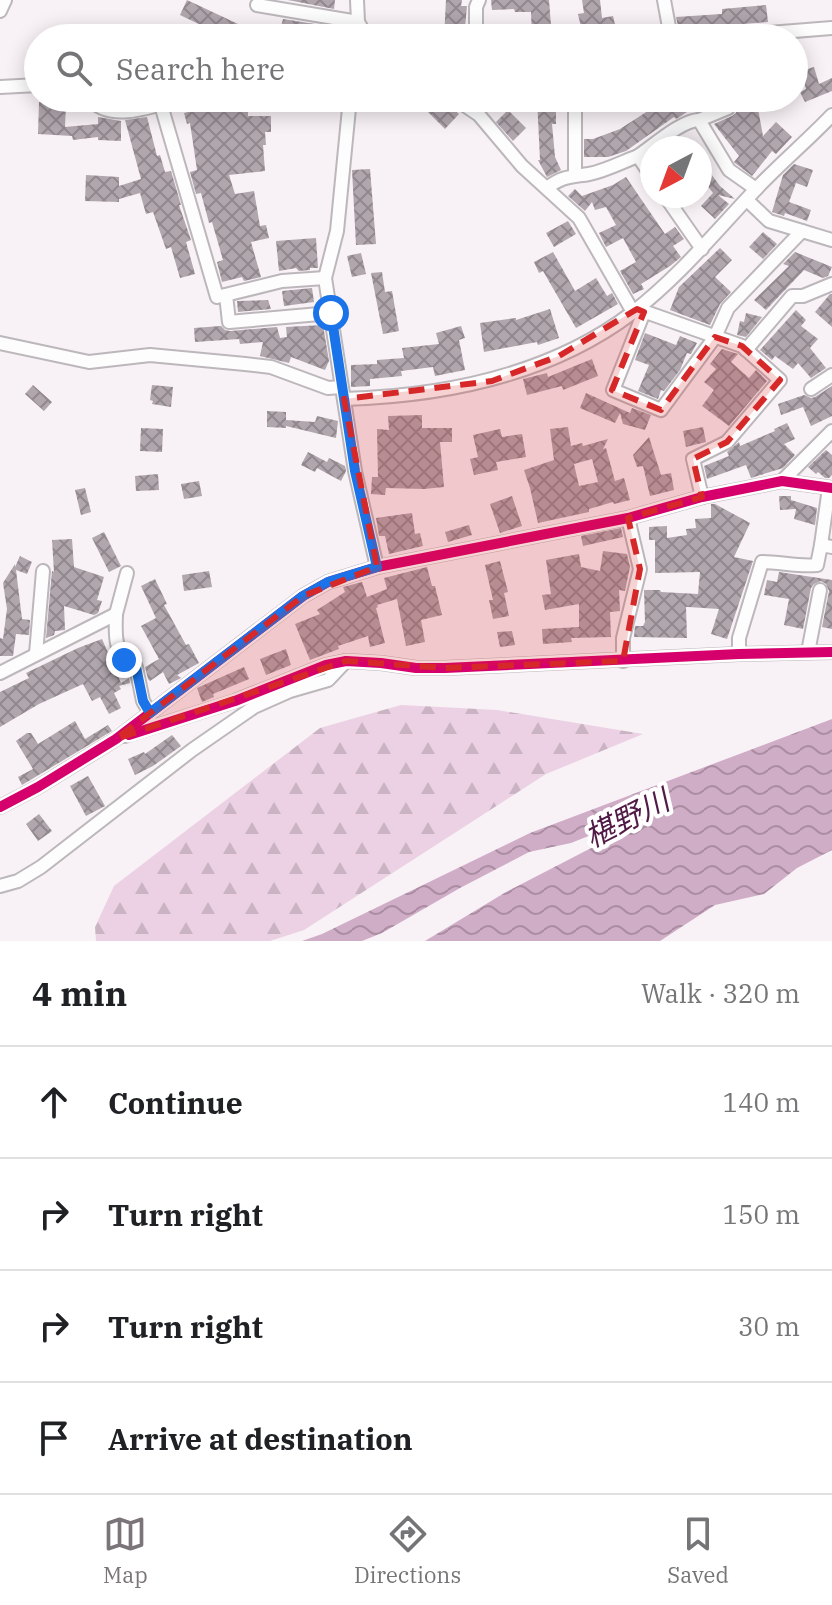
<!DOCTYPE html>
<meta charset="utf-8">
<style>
body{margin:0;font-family:"IBM Plex Serif","Noto Sans JP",serif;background:#f2f2f2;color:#202124}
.compass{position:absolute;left:640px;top:136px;width:72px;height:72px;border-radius:50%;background:#fff;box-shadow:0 4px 20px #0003;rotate:221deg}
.stop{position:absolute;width:24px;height:24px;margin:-18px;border:6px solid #1a73e8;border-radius:50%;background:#fff}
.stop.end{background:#1a73e8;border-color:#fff;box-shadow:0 2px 8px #0008}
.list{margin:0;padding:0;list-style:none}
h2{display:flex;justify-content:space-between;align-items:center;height:104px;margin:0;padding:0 32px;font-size:34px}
h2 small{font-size:26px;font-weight:400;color:#757577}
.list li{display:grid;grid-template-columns:52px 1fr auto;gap:24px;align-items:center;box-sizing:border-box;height:112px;padding:0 32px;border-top:2px solid #e0e0e0}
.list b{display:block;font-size:30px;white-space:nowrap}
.list em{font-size:26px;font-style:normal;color:#757577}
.icon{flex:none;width:44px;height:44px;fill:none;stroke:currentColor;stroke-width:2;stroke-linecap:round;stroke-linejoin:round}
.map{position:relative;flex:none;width:832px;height:941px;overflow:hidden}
.search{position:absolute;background:#fff;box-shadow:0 4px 20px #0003;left:24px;right:24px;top:24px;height:88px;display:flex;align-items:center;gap:20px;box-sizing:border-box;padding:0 28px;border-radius:44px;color:#757577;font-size:30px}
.sheet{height:552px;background:#fff}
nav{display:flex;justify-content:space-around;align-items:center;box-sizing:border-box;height:112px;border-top:2px solid #e0e0e0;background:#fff;font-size:22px;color:#757577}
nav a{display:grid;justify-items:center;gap:4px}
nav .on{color:#7b7579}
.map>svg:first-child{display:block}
</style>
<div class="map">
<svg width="832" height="941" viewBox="0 0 832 941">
<defs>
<pattern id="forest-firs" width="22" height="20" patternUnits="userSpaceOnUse" patternTransform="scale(2)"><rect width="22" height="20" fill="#ebd1e3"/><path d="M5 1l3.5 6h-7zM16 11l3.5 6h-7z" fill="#cab4c3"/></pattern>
<pattern id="water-waves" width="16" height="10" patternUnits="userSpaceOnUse" patternTransform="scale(2)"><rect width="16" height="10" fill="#d0adc6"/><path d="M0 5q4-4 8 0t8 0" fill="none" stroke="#aa8da2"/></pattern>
<pattern id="building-cross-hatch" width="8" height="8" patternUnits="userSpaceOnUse" patternTransform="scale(2)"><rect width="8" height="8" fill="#b1a6ae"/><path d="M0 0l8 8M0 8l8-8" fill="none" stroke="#91888e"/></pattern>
</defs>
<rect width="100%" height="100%" fill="#f8f1f6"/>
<polygon fill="url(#forest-firs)" points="401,705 497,710 643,734 546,774 304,930 270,941 96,941 95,927 114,886 320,728"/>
<polygon fill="url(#water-waves)" points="832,719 832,850 797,868 764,894 715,905 660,941 425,941 506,892 597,845 600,837 596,833 571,843 529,852 460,888 382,933 362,941 302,941 322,934 530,833"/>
<g fill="url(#building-cross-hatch)" fill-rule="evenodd">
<polygon points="187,0 253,31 249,38 228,38 180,15"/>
<polygon points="288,0 335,0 334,9"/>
<polygon points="446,0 462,0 461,6 467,6 464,38 444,38"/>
<polygon points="491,0 549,0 552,38 532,38 531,12 515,12 514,9 492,10"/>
<polygon points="582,0 600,0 602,18 613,16 616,29 583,36 578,14 584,13"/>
<polygon points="766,5 768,22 719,26 719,28 702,31 701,29 679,31 676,17 722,14 722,9"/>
<polygon points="283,19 346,29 353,32 357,38 278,38"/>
<polygon points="814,67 819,84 832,78 832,91 805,102 800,92 806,89 801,71"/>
<polygon points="395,98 442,98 459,114 445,129 428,112"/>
<polygon points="485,98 507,98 507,109 485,107"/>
<polygon points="537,98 555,98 556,107 556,124 552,124 555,157 561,170 547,177 538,160 540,160"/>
<polygon points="668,98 707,98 681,116 676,119 674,117 626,151 608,157 584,157 584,139 593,139 620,129"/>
<polygon points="750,98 756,98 763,136 776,122 792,137 776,154 772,151 752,176 735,163 734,162 739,156 714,124 732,116 736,113 737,107"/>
<polygon points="39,102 66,104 65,127 98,124 98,117 121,121 121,141 98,140 98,137 73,140 72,136 38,134"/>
<polygon points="229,102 231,108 248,107 248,116 271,116 271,132 265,132 266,145 263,145 265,171 229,175 235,194 254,191 260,226 266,225 269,238 251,242 261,277 244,281 242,277 222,282 217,262 223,260 212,222 209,223 201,193 196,194 190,172 197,170 190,123 187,124 184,113"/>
<polygon points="508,110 526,128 513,141 496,122"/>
<polygon points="147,117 157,156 160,155 165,172 171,171 181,205 179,205 191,240 186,242 195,274 180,278 171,247 166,249 153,212 146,214 140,193 119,199 119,202 85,201 86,175 119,177 119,186 141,179 125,120"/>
<polygon points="700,159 720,186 735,199 718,195 729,204 715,219 701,206 713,193 700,176"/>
<polygon points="794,164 813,170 807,187 796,183 789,202 811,210 807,221 785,213 784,216 772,212 783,175"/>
<polygon points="370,169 376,244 356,245 352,170"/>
<polygon points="626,177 665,234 675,227 684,239 673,246 681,257 670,266 641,284 644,289 633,294 620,271 636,262 623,238 606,247 599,233 616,225 606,207 595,210 592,202 585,211 568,196 575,189 582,196 613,185"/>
<polygon points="568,221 576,234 554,247 546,233"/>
<polygon points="763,232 777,244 763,259 749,247"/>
<polygon points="316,238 318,268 310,268 310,270 299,271 296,268 279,271 276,241"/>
<polygon points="720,248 732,260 715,277 731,292 720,304 710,325 670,310 679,287"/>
<polygon points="553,252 575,291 596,278 607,296 612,293 618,304 576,328 543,271 539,273 534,262"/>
<polygon points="795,252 832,267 828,276 823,278 804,270 766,310 754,300 789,266 783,264"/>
<polygon points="361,253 366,274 352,277 347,256"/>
<polygon points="382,272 385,292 392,291 399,331 383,334 371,273"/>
<polygon points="312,288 314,302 284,306 282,291"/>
<polygon points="830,294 832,294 832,327 815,312"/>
<polygon points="268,300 271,309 238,312 237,301"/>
<polygon points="550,309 559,338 538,345 537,342 484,352 480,323 516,318 516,320"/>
<polygon points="796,310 806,320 801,326 818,339 810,348 826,368 811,378 798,363 793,369 775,356 772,360 760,350"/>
<polygon points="746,313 762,317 746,337 737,335 740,321 744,322"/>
<polygon points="323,325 329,361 325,370 291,357 289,363 260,356 263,342 240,344 239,339 195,342 194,328 221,326 225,330 230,331 277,327 280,338 287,337 286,327"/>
<polygon points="461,326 465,338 459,340 465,370 435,376 433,367 401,371 402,376 370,379 370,386 351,387 351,365 377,364 377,360 404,358 402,348 439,344 436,333"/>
<polygon points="645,333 676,345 680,336 697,343 691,354 687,353 680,370 664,391 661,390 658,399 638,391 649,365 635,360"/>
<polygon points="722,349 738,354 731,362 749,378 756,370 767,381 729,426 702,406 714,390 704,382 716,369 710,364"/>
<polygon points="592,359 598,376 563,390 562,386 527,395 523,379 547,373 548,377"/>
<polygon points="33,385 52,402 44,411 25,394"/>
<polygon points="152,385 173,387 171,407 152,404 153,401 150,400"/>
<polygon points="832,386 832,416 811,426 803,407 781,415 778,404 804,395 811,398 815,397"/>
<polygon points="586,393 630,413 632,408 651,415 645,430 623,424 620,413 615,423 580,408"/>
<polygon points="267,411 286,412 286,420 315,422 317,416 338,421 336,438 286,426 286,428 267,427"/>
<polygon points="422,415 422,428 452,428 452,442 440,442 444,487 424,489 386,488 385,495 371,494 372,477 378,477 377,429 389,430 388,416"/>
<polygon points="787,423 795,439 784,444 795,455 783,468 751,478 746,465 707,479 704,466 729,456 727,452 739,442 740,446 775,431 774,429"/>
<path d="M 568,427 L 571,446 L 582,443 L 583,446 L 608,439 L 603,449 L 606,448 L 615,481 L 624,478 L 630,500 L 614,504 L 613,502 L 589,509 L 589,512 L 538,523 L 530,488 L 524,470 L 554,460 L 550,429 ZM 592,459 L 598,482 L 579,486 L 574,464 Z"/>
<polygon points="703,427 706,442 686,447 683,431"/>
<polygon points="141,428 163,429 162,452 140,451"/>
<polygon points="500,429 502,437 522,434 526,457 496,462 498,470 474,475 470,459 478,457 473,435"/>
<polygon points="649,437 661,475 671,473 674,490 650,496 643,466 637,467 633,455"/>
<polygon points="826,450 832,455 832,475 829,478 825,478 818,472 816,474 808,467"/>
<polygon points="308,452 327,462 329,458 345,466 346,471 341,481 317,468 315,472 301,465"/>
<polygon points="158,474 159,490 136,491 135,476"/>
<polygon points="199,481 202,496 184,499 181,484"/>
<polygon points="85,488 91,512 81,515 75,490"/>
<polygon points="512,496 522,526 500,533 490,504"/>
<polygon points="779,496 791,496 791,500 817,508 815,525 794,519 796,509 780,510"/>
<polygon points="711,504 715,504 750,523 734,557 753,561 727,639 711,634 719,609 688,607 686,607 687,638 634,637 635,626 643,626 645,622 644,590 660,590 661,592 698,594 700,572 655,573 655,540 649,540 649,527 667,526 667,538 687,535 686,529 696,528 695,519 711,518"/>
<polygon points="412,513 415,534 420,533 423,546 389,554 385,536 379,536 376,518"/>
<polygon points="469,525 472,535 448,542 445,532"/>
<polygon points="621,528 623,537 583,546 581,536"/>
<polygon points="104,532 121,566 109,572 92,538"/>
<polygon points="72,539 74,567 104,577 97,600 102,601 98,613 94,615 64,606 65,630 55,631 54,635 46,638 52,571 54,572 52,540"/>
<polygon points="603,551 627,554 630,567 625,591 619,590 620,611 610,612 611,637 571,638 572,642 543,644 542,629 579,627 579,604 545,610 542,595 551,594 546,560 579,554 581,567 600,571"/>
<polygon points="20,556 32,562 27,574 16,570 22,619 30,620 29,635 16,634 13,656 0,656 0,638 3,639 7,609 3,583 15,564 15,567"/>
<polygon points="500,561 508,592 504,593 509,616 493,619 489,600 493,600 485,565"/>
<polygon points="427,567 432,586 435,586 442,615 421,620 425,642 406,646 397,599 377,605 378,607 376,608 385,643 370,647 368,636 338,646 339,649 310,660 295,624 320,614 317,610 345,592 343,587 362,582 367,597 387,589 384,578"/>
<polygon points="209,571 212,587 184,591 182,575"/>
<polygon points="779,572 832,580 832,629 822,627 829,591 826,584 821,581 814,584 811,588 803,629 784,625 789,599 764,595 767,580 777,582"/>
<polygon points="155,579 167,604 164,605 186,645 189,644 199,663 177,675 181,678 169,684 163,672 150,681 148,679 145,667 159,659 141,626 156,618 141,586"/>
<polygon points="512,631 515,645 500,647 497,632"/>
<polygon points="102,639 121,683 129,678 130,683 119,686 121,689 114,693 121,708 109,714 100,697 92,701 83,684 39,704 0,727 0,692 29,678 26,673 78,648"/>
<polygon points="286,649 291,665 266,675 260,659"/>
<polygon points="244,667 249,679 213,694 214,697 202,702 197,688"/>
<polygon points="75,721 85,739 108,725 112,731 22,785 18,777 33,769 16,741 27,733 31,733 38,744"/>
<polygon points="172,735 181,746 153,766 135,775 128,759 144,752 145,754"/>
<polygon points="88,776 105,806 86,816 70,786"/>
<polygon points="39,814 52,831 38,841 26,824"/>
</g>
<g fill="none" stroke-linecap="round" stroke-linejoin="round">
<g stroke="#bcb7bb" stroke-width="16">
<g id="minor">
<polyline points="357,0 358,22 367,38"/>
<polyline points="664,0 671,38"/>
<polyline points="257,5 358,22"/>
<polyline points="0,11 5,0"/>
<polyline points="476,38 476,7 479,0"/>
<polyline points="707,38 832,28"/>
<polyline points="0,87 38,85"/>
<path d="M 89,98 C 110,124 154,106 181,98"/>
<polyline points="350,98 337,231 325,278 355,471 377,567"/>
<polyline points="454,98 479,115 522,166 579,218 633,312"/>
<polyline points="575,98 575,175"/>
<polyline points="161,105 217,297 282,281 325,278"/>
<polyline points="728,108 699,120 729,170 756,189"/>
<path d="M 652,177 L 638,156 C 653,146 682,120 699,120"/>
<path d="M 547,188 C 562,176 571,177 589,174 C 605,171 622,162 638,156"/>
<polyline points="665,196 702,249"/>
<polyline points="747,200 769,221 832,240"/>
<polyline points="226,295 229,322 331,313"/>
<polyline points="640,310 742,346 780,380 727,442 693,459 702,497"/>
<polyline points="644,312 613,390 661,410 715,337 728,308 802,231"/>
<polyline points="0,343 89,362 150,355 245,364 271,367 328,388 341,387"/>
<polyline points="746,350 792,296 803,296 832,284"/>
<polyline points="811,389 832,375"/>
<path d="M 344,399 C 446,396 550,375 632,313 C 680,276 717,230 758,187 C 782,162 808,140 832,115"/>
<polyline points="782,481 832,431"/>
<polyline points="821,545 829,488"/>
<polyline points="116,614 127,573"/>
<polyline points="808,652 820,590"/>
<polyline points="36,654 43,571"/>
<path d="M 739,654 L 739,638 L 762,562 C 781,562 798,567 817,565 L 821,545 L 832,547"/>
<polyline points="623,661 623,638 640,569 628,518"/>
<path d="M 0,673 L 116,614 C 115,639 114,653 136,667 L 143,701 L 150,713"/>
<polyline points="125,736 235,701 326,665 346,661 381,663 416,668 445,668 739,654 832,652"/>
<polyline points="0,807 38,787 116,739 303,596 328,582 377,567 628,518 702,497 782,481 832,488"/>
<polyline points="0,886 18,881 41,867 192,750 254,707 290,691 328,680 346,661"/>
</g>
</g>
<use href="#minor" stroke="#fefdfe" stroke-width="12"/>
<g stroke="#fff" stroke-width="15">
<g id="cycleway">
<polyline points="129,735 235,701 326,665 346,661 381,663 416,668 445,668 739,654 832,652"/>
<polyline points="0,807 38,787 116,739 303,596 328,582 377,567 628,518 702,497 782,481 832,488"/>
</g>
</g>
<use href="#cycleway" stroke="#d6006c" stroke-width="10"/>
</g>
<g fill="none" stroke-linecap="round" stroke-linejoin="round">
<polyline stroke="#1a73e8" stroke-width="10" points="124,660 136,667 143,701 150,713 303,596 328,582 377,567 355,471 331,313"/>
</g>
<path fill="#d62828" fill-opacity="0.2" stroke="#d62828" stroke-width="6" stroke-dasharray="16 10" stroke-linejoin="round" d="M 637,309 L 644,312 L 612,390 L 661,410 L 715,337 L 742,346 L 780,380 L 727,442 L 693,459 L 702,497 L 628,518 L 640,569 L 623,661 L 445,668 L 346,661 L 116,739 L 303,596 L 377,567 L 344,399 L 492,381 L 559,356 Z"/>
<g text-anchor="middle" stroke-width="8" stroke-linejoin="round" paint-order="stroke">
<g font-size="30" font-style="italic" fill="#521a46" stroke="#fff">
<text transform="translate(627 819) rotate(-27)" y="10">椹野川</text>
</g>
</g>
</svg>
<svg class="compass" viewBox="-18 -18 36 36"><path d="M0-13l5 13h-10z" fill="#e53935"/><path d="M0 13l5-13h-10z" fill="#757577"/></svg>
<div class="stop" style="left:331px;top:313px"></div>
<div class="stop end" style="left:124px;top:660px"></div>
<div class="search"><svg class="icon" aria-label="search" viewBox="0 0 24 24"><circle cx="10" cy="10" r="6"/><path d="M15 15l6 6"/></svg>Search here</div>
</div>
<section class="sheet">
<h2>4 min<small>Walk · 320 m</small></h2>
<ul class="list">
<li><svg class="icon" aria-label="ahead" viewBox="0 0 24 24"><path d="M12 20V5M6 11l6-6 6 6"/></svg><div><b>Continue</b></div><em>140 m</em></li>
<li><svg class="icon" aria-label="right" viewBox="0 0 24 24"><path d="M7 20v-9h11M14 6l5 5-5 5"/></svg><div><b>Turn right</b></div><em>150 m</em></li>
<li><svg class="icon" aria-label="right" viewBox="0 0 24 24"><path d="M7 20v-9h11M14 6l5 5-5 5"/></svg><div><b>Turn right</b></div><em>30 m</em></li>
<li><svg class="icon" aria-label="arrive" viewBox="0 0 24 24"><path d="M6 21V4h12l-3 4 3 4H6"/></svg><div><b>Arrive at destination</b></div></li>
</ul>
</section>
<nav>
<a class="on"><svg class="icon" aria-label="map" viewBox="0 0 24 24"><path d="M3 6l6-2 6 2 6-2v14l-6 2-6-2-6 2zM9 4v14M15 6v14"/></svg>Map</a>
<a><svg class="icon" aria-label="directions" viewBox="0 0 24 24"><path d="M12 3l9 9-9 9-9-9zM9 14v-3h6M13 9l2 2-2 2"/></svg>Directions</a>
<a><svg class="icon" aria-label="saved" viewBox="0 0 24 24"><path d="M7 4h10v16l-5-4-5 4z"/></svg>Saved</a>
</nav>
